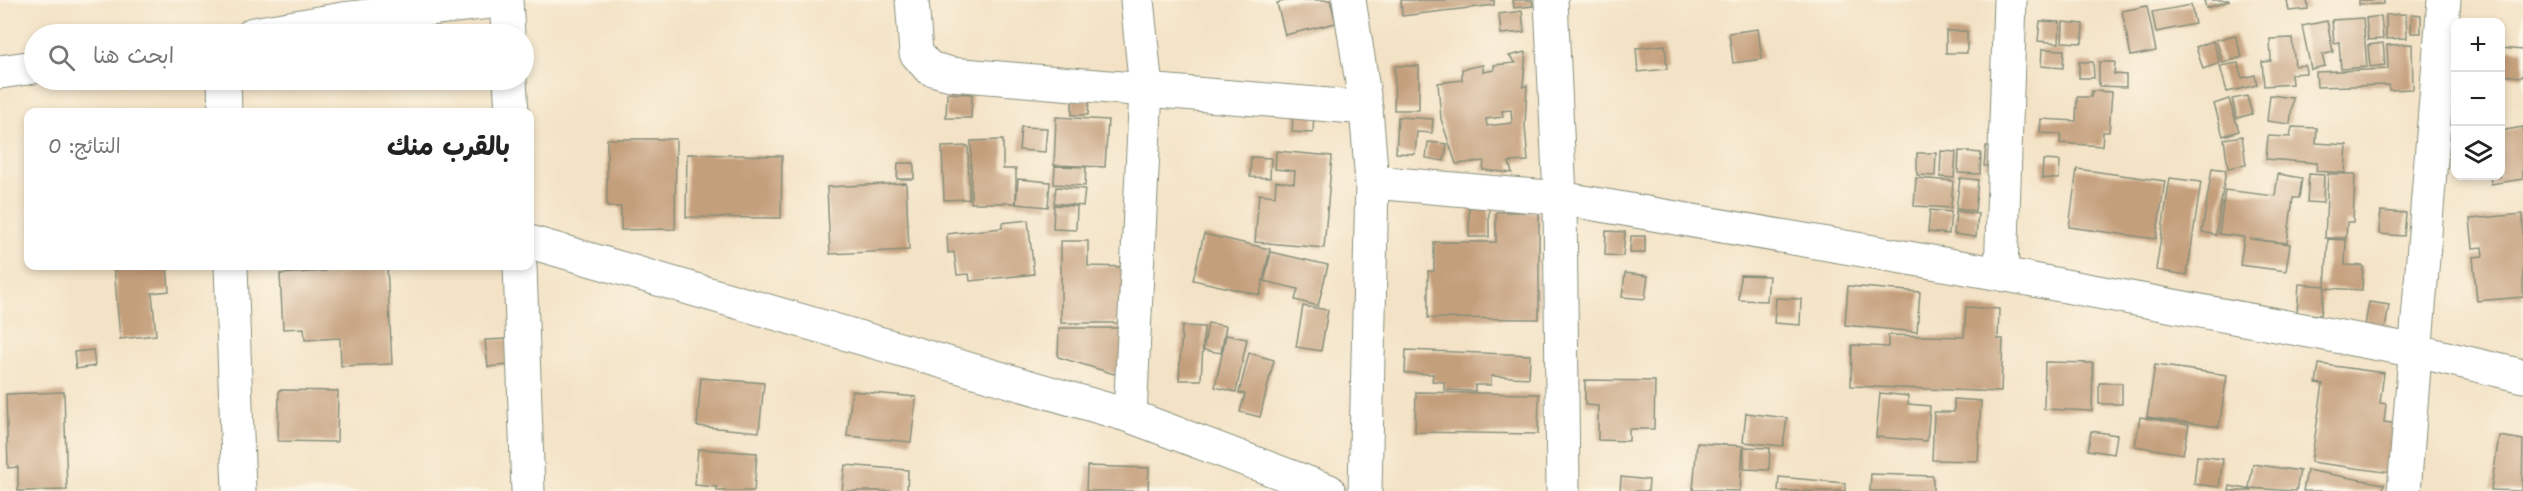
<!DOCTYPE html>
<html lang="ar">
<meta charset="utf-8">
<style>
body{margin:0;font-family:"Shantell Sans","Playpen Sans Arabic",sans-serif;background:#f2f2f2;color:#222;direction:rtl}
.controls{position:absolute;right:18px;top:18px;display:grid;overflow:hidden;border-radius:12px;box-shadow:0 3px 9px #0003}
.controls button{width:54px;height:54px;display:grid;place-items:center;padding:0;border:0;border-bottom:2px solid #e0e0e0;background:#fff;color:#222;font:30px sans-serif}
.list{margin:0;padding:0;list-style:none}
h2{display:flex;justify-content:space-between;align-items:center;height:78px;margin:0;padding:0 24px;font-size:26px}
h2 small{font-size:20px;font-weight:400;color:#767676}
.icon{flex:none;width:33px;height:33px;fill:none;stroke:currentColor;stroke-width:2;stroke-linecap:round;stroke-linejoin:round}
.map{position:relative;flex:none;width:2523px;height:491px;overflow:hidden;direction:ltr}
.search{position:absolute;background:#fff;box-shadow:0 3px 9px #0003;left:24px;top:24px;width:510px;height:66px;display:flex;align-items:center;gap:15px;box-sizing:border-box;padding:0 21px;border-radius:33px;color:#767676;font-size:22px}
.panel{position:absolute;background:#fff;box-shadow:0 3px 9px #0003;left:24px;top:108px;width:510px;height:162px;border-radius:12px;direction:rtl}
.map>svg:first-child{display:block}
</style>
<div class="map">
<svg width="2523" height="491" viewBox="0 0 2523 491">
<rect width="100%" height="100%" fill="#fcf5e5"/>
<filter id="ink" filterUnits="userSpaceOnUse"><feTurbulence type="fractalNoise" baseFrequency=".0167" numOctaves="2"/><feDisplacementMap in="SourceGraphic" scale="12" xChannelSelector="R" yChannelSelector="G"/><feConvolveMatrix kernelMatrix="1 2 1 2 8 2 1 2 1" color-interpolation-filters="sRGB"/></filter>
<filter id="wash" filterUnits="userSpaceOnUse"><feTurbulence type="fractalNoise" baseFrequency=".008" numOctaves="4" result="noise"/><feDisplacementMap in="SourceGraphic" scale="24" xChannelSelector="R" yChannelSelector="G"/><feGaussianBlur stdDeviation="1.35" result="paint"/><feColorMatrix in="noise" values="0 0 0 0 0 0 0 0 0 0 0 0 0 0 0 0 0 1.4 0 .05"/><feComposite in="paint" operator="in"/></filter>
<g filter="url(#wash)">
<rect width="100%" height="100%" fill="#f3e2c5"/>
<g id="blocks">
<g fill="#c49f7c" fill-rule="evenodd">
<polygon points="1289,0 1330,0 1336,23 1285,35 1277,3"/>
<polygon points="1401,0 1494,0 1494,5 1402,16"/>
<polygon points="1513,0 1532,0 1533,6 1514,8"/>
<polygon points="2204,0 2229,0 2229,1 2206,8"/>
<polygon points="2287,0 2307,0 2308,9 2289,11"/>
<polygon points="2359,0 2384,0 2384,4 2359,5"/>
<polygon points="2191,5 2195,24 2156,32 2152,12"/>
<polygon points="2147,6 2156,51 2131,56 2122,11"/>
<polygon points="1522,11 1524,32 1501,34 1499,14"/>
<polygon points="2406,14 2407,38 2386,39 2386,15"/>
<polygon points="2412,14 2421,15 2421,33 2411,33"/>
<polygon points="2381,16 2383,39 2368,40 2366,18"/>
<polygon points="2363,18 2367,67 2341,69 2339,42 2334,43 2332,20"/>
<polygon points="2040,21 2060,22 2059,43 2038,41"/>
<polygon points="2327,21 2333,52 2322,55 2325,66 2311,69 2302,26"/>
<polygon points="2063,22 2083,24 2082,43 2062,42"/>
<polygon points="1758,29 1762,59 1733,63 1729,33"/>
<rect x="1946" y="31" width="21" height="22"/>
<polygon points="2235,35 2242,57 2223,63 2216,40"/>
<polygon points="2292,38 2295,66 2305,65 2306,73 2291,74 2292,84 2264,86 2262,62 2271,61 2270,39"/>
<polygon points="2213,41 2220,63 2203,69 2196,47"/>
<polygon points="2383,43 2385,65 2370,67 2368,45"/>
<polygon points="2412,44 2413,89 2389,90 2388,85 2317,87 2316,72 2388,69 2387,45"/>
<polygon points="1665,45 1667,69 1638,72 1636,48"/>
<polygon points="2500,48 2523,50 2523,77 2500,75"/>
<polygon points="2042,49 2064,50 2063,68 2041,66"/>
<path d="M 1526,52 L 1523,87 L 1527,85 L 1525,126 L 1528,161 L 1509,162 L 1512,173 L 1483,170 L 1484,161 L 1456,164 L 1441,119 L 1438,83 L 1462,80 L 1462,69 L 1483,65 L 1483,72 L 1494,70 L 1494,65 L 1516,63 L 1509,56 ZM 1511,110 L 1512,123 L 1487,126 L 1486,119 L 1503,117 L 1502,111 Z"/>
<polygon points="2079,62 2093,62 2094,78 2079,78"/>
<polygon points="2099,62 2115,62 2114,74 2126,75 2126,87 2099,86"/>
<polygon points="2238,63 2242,78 2255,75 2257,85 2227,92 2220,66"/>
<polygon points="1395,66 1419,66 1419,110 1394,110"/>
<polygon points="2092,91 2112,92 2109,132 2103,132 2102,146 2060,143 2061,134 2040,133 2041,119 2076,121 2077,97 2091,97"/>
<polygon points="947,93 972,94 971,118 946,118"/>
<polygon points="2270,95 2293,98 2290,124 2267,121"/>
<polygon points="2247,96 2252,114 2237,118 2232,99"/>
<polygon points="1072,99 1089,100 1088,115 1072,115"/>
<polygon points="2229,99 2239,131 2223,136 2214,104"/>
<polygon points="1293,112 1314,113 1313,133 1292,132"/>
<polygon points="1056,117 1108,120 1105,167 1054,165"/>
<polygon points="1398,117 1433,119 1432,133 1417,132 1415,154 1396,153"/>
<polygon points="1021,127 1047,128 1045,152 1019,150"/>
<polygon points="2292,127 2317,128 2316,143 2347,145 2345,173 2316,171 2317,163 2266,159 2268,136 2290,137"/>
<polygon points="2523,127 2523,179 2491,184 2490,176 2500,176 2500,131"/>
<polygon points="2242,136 2246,165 2228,168 2224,139"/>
<polygon points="607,139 676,139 675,229 621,230 621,207 607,207"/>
<polygon points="1003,140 1003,169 1016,169 1016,203 971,203 971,141"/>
<polygon points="1428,142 1447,144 1444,161 1426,158"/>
<polygon points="968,146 969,199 944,200 942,147"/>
<polygon points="1986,146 1998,147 1996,167 1984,166"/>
<polygon points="1276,151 1332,156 1324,248 1255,242 1259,194 1275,196 1276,181 1294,183 1295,171 1275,169"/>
<polygon points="1941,151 1956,152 1954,178 1940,177"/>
<polygon points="1959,151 1981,153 1980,174 1958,173"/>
<polygon points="1917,153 1936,153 1935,176 1917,175"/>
<polygon points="687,154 782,156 781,218 686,217"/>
<polygon points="1251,157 1271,158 1270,178 1250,177"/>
<polygon points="2043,160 2060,161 2059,179 2042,178"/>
<polygon points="898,163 914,163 914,179 897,179"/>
<polygon points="1055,166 1086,167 1085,186 1054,184"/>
<polygon points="2212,168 2226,170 2216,235 2202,232"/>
<polygon points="2077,169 2165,181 2156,239 2069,227"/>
<polygon points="2278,174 2302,178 2299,198 2293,198 2287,243 2250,239 2290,244 2286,271 2240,265 2244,237 2219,234 2225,190 2275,196"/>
<polygon points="2309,174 2324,175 2323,203 2307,202"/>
<polygon points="2328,174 2355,174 2353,222 2347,222 2346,238 2325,238"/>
<polygon points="1916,178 1953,181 1951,208 1914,206"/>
<polygon points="1960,178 1978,180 1975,211 1956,209"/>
<polygon points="2170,178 2201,182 2187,275 2156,270"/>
<polygon points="1018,179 1050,182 1048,207 1016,204"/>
<polygon points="906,183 909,250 830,254 827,187"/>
<polygon points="1056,187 1085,189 1083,206 1054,203"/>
<polygon points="1054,205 1077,206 1076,230 1053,229"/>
<rect x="1469" y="207" width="20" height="30"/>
<polygon points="1930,210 1951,212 1949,234 1928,232"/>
<polygon points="1956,211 1978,214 1976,237 1954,234"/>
<polygon points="2381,211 2406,213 2404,236 2379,234"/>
<polygon points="1496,212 1539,212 1539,319 1428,318 1428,271 1434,271 1434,242 1496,242"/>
<polygon points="2523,214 2523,297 2477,301 2473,257 2483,256 2482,247 2473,248 2470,219"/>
<polygon points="1028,220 1034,274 970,281 969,274 957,275 954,252 948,253 947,234 1002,228 1002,223"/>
<polygon points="1606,231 1625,232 1623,256 1605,255"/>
<polygon points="1204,234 1270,249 1260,295 1193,280"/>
<polygon points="1631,236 1645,236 1645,253 1630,253"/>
<polygon points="2328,239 2346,240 2345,265 2363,266 2362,290 2325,288"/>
<polygon points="1061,241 1088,241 1088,266 1129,267 1129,323 1061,323"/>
<polygon points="1271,252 1328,265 1318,306 1295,300 1298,289 1264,281"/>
<polygon points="114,266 167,266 169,291 152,293 156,335 120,339"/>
<polygon points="326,266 387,266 392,364 341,366 340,338 305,340 304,328 283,329 280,274 326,271"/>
<polygon points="1625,273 1648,276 1645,299 1622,297"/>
<polygon points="1740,275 1769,276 1767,301 1739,300"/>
<polygon points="2299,284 2325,286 2321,315 2297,313"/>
<polygon points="1848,286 1920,292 1917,332 1845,325"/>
<polygon points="1776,298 1801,299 1800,325 1774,323"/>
<polygon points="2369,302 2389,305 2385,329 2365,325"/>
<polygon points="1303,306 1328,310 1321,351 1296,347"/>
<polygon points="1966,307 1999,309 1998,339 2003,339 2001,392 1851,386 1852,345 1888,347 1888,335 1964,337"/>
<polygon points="1208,323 1226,326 1221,353 1203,350"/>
<polygon points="1182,326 1204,327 1201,380 1179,380"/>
<polygon points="1059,328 1124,328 1124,377 1058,357"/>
<polygon points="1226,335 1247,339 1236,392 1215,387"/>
<polygon points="508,339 510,365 488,367 485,340"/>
<polygon points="93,350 95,366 76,369 74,352"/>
<polygon points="1406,350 1530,355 1529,378 1491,376 1491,385 1475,385 1475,391 1444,390 1444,382 1432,381 1433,374 1405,373"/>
<polygon points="1249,353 1274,360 1260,417 1240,412 1245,394 1239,393"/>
<polygon points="2045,362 2093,363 2092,411 2044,409"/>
<polygon points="2319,364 2384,373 2380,403 2386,404 2384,422 2399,424 2392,473 2311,462 2323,384 2316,383"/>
<polygon points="2155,365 2227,375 2219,427 2147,417"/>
<polygon points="701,378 764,383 759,432 697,426"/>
<polygon points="1585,380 1655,381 1654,429 1629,429 1629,441 1598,440 1598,406 1585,405"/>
<rect x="2099" y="383" width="23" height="21"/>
<polygon points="279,390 338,391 337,442 278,441"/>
<polygon points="852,391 916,397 911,442 847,436"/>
<polygon points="64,392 67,490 18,491 18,467 8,468 6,394"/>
<polygon points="1416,392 1539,394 1538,434 1415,432"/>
<polygon points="1880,393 1908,396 1908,404 1930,406 1927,441 1876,437"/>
<polygon points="1954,399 1981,401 1978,461 1932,460 1934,412 1954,412"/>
<polygon points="1746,413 1787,418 1783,446 1743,442"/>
<polygon points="2140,417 2189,425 2183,454 2135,446"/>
<polygon points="2091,431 2117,435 2114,454 2088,450"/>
<polygon points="2499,436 2523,440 2522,491 2491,490"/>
<polygon points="1697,443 1743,446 1740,491 1693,490"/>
<polygon points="1744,447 1770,448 1769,470 1744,469"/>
<polygon points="698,449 757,453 754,491 717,491 717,487 695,485"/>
<polygon points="2197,456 2223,459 2219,487 2194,484"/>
<polygon points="2253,464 2300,471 2296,491 2249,488"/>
<polygon points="845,465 908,470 907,491 842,491"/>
<polygon points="1087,466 1149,468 1148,491 1086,491"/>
<polygon points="2307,470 2384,484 2383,491 2303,491"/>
<polygon points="1871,474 1933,476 1933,491 1870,491"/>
<polygon points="1621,477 1649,480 1648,491 1620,491"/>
<polygon points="1779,477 1845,483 1845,491 1778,491"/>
<polygon points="2230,486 2252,490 2252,491 2229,491"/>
</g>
</g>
</g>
<g filter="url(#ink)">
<use href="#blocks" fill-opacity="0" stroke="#89907c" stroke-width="1.5"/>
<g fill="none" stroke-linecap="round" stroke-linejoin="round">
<g stroke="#89907c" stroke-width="35">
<g id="minor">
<polyline points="506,0 508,34"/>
<polyline points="912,0 916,53 929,68 951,74 1366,108"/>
<polyline points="1349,0 1366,108 1372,182 1365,491"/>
<polyline points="1551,0 1560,198 1563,491"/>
<polyline points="224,80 225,112"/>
<polyline points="510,80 512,112"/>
<polyline points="1372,182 1560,198 2001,274 2417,351 2523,376"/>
<polyline points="530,242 1130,416 1329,491"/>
<polyline points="231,266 239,491"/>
<polyline points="520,266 528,491"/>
<polyline points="2001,274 2010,0"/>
<polyline points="1130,416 1146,89 1137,0"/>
<polyline points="2404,491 2444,0"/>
</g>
</g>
<g stroke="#89907c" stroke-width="35">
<g id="tertiary">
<polyline points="253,34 343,19 506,0"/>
<polyline points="0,72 34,67"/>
</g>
</g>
<use href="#minor" stroke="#fff" stroke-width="33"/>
<use href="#tertiary" stroke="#fff" stroke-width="33"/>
</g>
</g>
</svg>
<div class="controls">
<button>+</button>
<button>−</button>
<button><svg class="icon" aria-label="layers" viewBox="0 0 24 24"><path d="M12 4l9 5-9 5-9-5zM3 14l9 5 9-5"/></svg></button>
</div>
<div class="search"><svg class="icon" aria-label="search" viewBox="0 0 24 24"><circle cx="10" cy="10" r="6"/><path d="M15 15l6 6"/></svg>ابحث هنا</div>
<section class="panel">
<h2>بالقرب منك<small>النتائج: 0</small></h2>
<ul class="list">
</ul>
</section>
</div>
